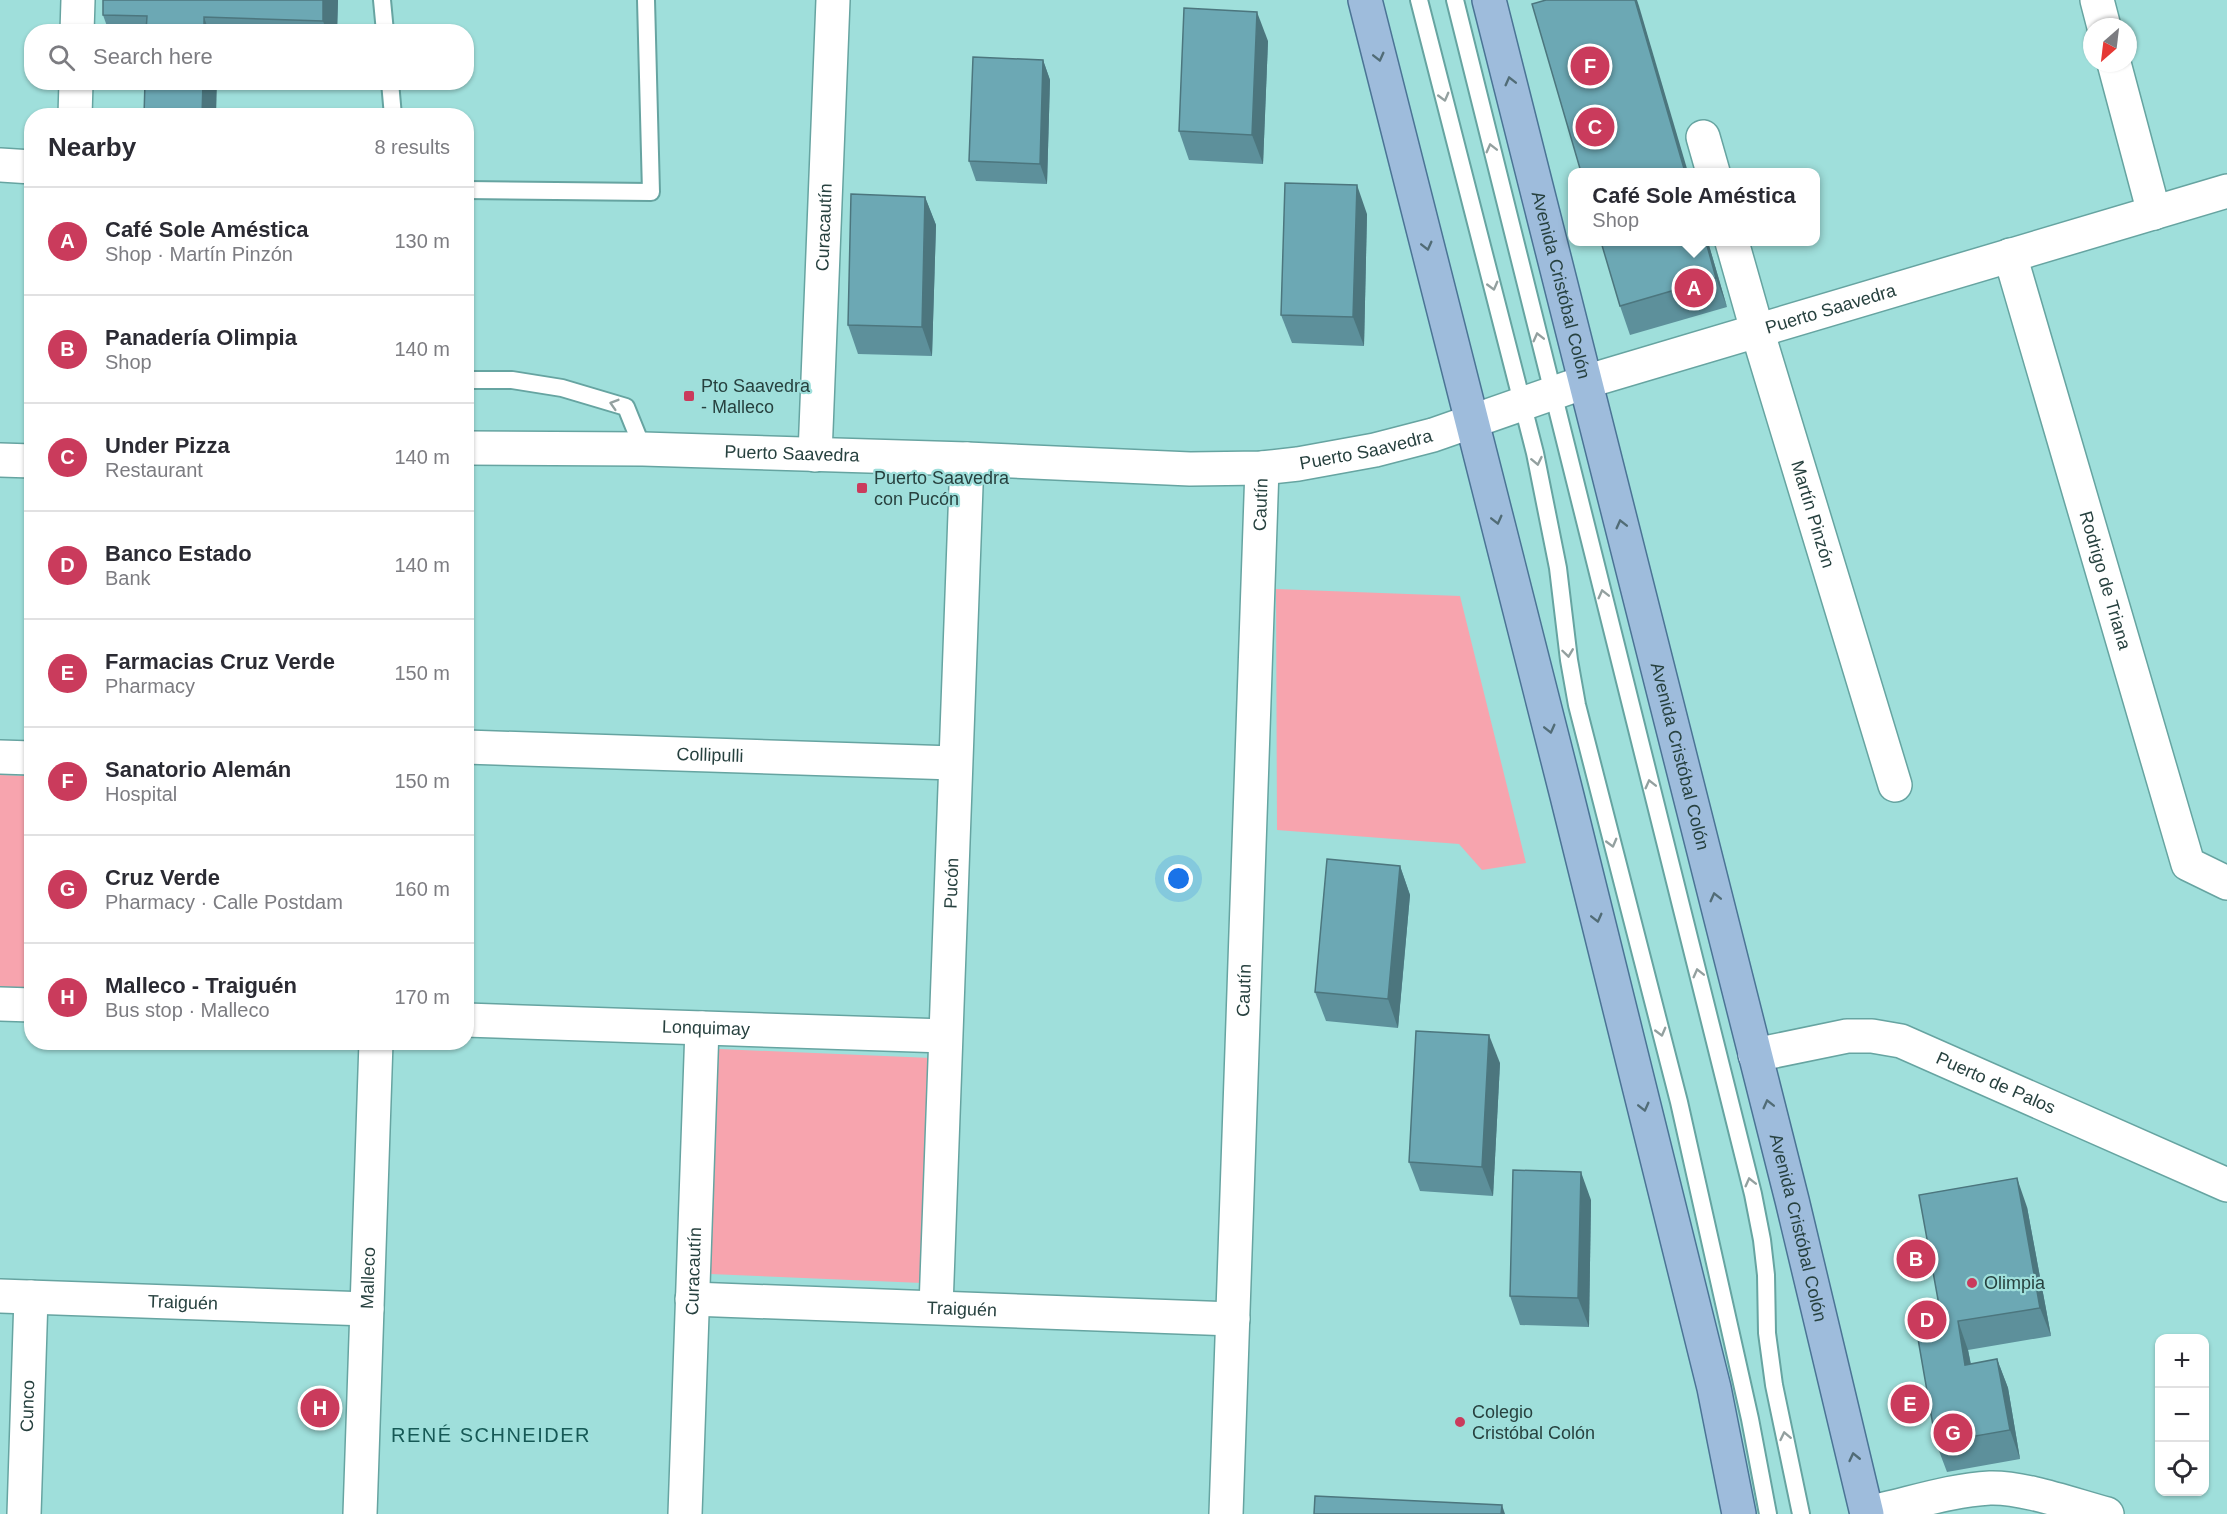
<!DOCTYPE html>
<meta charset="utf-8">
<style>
body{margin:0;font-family:Arial,sans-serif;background:#f7f7f7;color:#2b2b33}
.controls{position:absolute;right:18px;bottom:18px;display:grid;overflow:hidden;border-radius:12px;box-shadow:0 2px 4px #0004}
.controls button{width:54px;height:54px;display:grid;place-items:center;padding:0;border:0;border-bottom:2px solid #e1e1e2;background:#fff;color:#2b2b33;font:30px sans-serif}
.compass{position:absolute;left:2083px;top:18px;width:54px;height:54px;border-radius:50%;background:#fff;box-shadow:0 2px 4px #0004;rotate:208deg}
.you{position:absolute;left:1179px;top:879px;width:21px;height:21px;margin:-15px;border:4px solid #fff;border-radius:50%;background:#1a73e8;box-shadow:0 0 0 9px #1a73e833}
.badge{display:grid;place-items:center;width:39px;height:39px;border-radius:50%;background:#ca3b5c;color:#fff;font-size:20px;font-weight:700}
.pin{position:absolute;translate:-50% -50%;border:3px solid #fff;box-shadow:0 2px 6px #0006}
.popup{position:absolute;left:1568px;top:168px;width:252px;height:78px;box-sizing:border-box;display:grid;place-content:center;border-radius:12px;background:#fff;filter:drop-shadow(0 2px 4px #0005);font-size:20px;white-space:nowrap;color:#7c7c81}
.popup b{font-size:22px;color:#2b2b33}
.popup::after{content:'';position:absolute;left:50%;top:100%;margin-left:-12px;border:12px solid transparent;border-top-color:#fff}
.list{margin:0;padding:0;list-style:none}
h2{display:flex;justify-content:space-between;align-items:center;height:78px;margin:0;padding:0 24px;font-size:26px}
h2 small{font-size:20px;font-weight:400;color:#7c7c81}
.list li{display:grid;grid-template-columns:39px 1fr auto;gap:18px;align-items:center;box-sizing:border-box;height:108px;padding:0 24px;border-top:2px solid #e1e1e2}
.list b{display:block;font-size:22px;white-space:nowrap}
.list p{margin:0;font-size:20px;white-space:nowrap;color:#7c7c81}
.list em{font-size:20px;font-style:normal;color:#7c7c81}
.icon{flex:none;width:33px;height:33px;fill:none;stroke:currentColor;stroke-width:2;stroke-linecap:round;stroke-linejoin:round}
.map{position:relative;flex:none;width:2227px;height:1514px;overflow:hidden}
.search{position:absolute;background:#fff;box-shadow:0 2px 4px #0004;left:24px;top:24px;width:450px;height:66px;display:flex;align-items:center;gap:15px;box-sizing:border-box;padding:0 21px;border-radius:24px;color:#7c7c81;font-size:22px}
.panel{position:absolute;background:#fff;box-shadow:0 2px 4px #0004;left:24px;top:108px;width:450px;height:942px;border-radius:24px}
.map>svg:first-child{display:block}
</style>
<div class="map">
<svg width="2227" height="1514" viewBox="0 0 2227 1514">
<rect width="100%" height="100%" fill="#9fdfdb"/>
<g fill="#f7a4ae">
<polygon points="1276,589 1460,596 1526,863 1482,870 1459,844 1277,830"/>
<polygon points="0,775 31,776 31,990 0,989"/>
<polygon points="719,1049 931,1058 922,1283 710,1274"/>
</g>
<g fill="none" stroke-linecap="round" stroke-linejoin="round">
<g stroke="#66a4a1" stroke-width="20">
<g id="lane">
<polyline points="382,0 385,32"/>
<polyline points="1419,0 1535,453 1558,568 1569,660 1577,705 1679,1102 1750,1419 1768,1514"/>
<polyline points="1455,0 1753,1194 1762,1240 1766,1275 1767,1333 1774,1385 1801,1514"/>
<polyline points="390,82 393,116"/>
<polyline points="466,190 651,192 646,0"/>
<polyline points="466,380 512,380 562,388 626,407 643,449"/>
</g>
</g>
<g stroke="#66a4a1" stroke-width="36">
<g id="street">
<polyline points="2097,0 2104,27"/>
<polyline points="77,32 78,0"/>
<polyline points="2114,63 2154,213"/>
<polyline points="75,116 76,82"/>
<polyline points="1703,137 1713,172"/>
<polyline points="0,165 32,167"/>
<path id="s1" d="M 1732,242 L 1757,330 L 1895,785"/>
<path id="s2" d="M 2010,255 L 2188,864 L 2227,883"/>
<path id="s3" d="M 466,448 L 643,449 L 967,459 L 1190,469 L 1262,468 L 1298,464 L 1375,450 L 1433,435 L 1585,382 L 2227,191"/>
<path id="s4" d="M 815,455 L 833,0"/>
<polyline points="0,460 32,461"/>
<path id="s5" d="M 466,747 L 954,763"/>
<polyline points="0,757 32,758"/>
<polyline points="0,1004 32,1005"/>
<path id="s6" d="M 466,1020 L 945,1036"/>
<path id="s7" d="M 1755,1055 L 1847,1036 L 1872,1036 L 1901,1041 L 2227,1185"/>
<path id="s8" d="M 0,1296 L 367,1309"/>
<path id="s9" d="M 692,1299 L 1233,1319"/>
<path id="s10" d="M 936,1307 L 967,459"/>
<path id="s11" d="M 24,1514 L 31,1297"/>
<path id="s12" d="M 360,1514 L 376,1042"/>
<path id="s13" d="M 685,1514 L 702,1028"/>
<path id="s14" d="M 1226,1514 L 1262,468"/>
</g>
</g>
<g stroke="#66a4a1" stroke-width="36">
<path id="secondary" d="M 1867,1513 C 1907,1505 1949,1490 1990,1488 C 2024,1487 2073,1505 2107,1514"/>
</g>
<g stroke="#4b7495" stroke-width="36">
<g id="primary">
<polyline points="1365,0 1567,796 1714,1388 1739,1514"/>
<path id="s15" d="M 1489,0 L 1792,1200 L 1867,1514"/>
</g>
</g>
<use href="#lane" stroke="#fff" stroke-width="16"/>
<use href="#street" stroke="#fff" stroke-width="33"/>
<use href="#secondary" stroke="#fff" stroke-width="33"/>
<use href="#primary" stroke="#9ebcdc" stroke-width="33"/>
</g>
<g fill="#5d909b">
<polygon points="338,0 337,32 109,32 103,15"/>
<polygon points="1268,41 1263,164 1189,160 1179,131"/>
<polygon points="1043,60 1050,80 1047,184 976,181 969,161"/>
<polygon points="925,197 936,225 932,356 858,354 848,325"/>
<polygon points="1367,214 1364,346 1292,343 1281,315"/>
<polygon points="1708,242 1727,307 1630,335 1620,306"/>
<polygon points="1400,866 1410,895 1398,1028 1326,1021 1315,992"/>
<polygon points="1500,1063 1493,1196 1420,1191 1409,1162"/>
<polygon points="1591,1200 1589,1327 1520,1325 1510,1296"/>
<polygon points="2027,1207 2051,1336 1968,1350 1971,1364 1997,1359 2008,1388 2020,1459 1947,1472 1936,1443 1939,1305"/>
</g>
<g fill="#4c767e">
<polygon points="323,0 338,0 337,32 327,32 323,21"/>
<polygon points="1635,0 1637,0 1639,6 1688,172 1685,172"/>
<polygon points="1257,12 1268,41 1263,164 1252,135"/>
<polygon points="204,17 209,32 204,32"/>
<polygon points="1043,60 1050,80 1047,184 1040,164"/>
<polygon points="203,82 217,82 216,116 202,116"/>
<polygon points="1357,185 1367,214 1364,346 1353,317"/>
<polygon points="925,197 936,225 932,356 922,327"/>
<polygon points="1706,242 1708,242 1727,307 1716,278"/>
<polygon points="1400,866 1410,895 1398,1028 1388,999"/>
<polygon points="1489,1035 1500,1063 1493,1196 1482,1167"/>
<polygon points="1581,1172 1591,1200 1589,1327 1578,1298"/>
<polygon points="2017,1178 2027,1207 2051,1336 2040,1308"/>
<polygon points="1958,1321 1968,1350 1976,1393 1965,1365"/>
<polygon points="1997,1359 2008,1388 2020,1459 2010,1430"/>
<polygon points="1502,1505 1505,1514 1501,1514"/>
</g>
<g fill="#6ca8b4" stroke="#4c767e" stroke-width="1.5">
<polygon points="103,0 323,0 323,21 204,17 204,32 146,32 147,16 103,15"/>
<polygon points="1546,0 1635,0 1685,172 1581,172 1532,4"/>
<polygon points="1184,8 1257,12 1252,135 1179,131"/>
<polygon points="973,57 1043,60 1040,164 969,161"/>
<polygon points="145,82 203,82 202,116 144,116"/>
<polygon points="1285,183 1357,185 1353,317 1281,315"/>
<polygon points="851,194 925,197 922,327 848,325"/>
<polygon points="1601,242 1706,242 1716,278 1620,306"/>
<polygon points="1327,859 1400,866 1388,999 1315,992"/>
<polygon points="1416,1031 1489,1035 1482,1167 1409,1162"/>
<polygon points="1513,1170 1581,1172 1578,1298 1510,1296"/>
<polygon points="2017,1178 2040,1308 1958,1321 1965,1365 1997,1359 2010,1430 1936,1443 1913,1310 1939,1305 1919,1195"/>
<polygon points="1315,1496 1502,1505 1501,1514 1314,1514"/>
</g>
<defs><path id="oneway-chevron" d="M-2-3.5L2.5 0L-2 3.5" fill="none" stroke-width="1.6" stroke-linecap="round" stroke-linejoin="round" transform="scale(1.5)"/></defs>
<g stroke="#516c76">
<use href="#oneway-chevron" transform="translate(1379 57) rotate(76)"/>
<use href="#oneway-chevron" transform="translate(1510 81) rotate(-104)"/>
<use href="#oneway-chevron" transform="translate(1427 246) rotate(76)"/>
<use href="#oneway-chevron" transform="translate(1497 520) rotate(76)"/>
<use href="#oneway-chevron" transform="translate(1621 524) rotate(-104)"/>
<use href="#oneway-chevron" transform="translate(1550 729) rotate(76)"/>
<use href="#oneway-chevron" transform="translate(1715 897) rotate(-104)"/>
<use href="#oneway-chevron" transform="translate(1597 918) rotate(76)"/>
<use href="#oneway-chevron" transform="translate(1768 1104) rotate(-104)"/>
<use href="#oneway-chevron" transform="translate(1644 1107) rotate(76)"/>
<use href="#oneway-chevron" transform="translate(1854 1457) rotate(-103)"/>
</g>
<g stroke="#93a09f">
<use href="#oneway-chevron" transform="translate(1444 97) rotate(75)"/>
<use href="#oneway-chevron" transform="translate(1491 148) rotate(-104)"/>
<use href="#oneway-chevron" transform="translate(1493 286) rotate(75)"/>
<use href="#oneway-chevron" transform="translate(1538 337) rotate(-104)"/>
<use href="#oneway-chevron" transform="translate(614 404) rotate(-163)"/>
<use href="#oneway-chevron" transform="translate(1537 461) rotate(78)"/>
<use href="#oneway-chevron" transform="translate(1603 594) rotate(-104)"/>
<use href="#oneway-chevron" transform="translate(1568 653) rotate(82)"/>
<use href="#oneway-chevron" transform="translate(1650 784) rotate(-104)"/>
<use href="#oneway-chevron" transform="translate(1612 843) rotate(75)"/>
<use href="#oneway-chevron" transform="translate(1698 973) rotate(-104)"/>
<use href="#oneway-chevron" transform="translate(1661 1032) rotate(75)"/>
<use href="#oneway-chevron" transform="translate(1750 1182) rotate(-104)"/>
<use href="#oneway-chevron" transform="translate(1785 1436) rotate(-102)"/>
</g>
<g fill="#ca3b5c" stroke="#9fdfdb" stroke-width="2">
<rect x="683" y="390" width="12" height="12" rx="3"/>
<rect x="856" y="482" width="12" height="12" rx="3"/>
<circle cx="1972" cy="1283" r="6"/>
<circle cx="1460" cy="1422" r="6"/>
</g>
<g text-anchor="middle" stroke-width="4.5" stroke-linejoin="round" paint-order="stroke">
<g font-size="18" fill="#27413f" stroke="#9fdfdb">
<text dy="6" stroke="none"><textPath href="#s4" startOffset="228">Curacautín</textPath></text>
<text dy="6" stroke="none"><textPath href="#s15" startOffset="294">Avenida Cristóbal Colón</textPath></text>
<text dy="6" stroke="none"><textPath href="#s3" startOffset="1388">Puerto Saavedra</textPath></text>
<text dy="6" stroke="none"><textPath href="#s3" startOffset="902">Puerto Saavedra</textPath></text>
<text dy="6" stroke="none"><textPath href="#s3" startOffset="326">Puerto Saavedra</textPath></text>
<text dy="6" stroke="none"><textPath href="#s14" startOffset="1010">Cautín</textPath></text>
<text dy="6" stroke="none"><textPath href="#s1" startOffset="284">Martín Pinzón</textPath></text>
<text dy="6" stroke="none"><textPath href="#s2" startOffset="339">Rodrigo de Triana</textPath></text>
<text dy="6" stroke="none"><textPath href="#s5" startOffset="244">Collipulli</textPath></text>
<text dy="6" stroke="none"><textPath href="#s15" startOffset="780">Avenida Cristóbal Colón</textPath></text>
<text dy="6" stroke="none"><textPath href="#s10" startOffset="424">Pucón</textPath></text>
<text dy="6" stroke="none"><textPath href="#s14" startOffset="524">Cautín</textPath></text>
<text dy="6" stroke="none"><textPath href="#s6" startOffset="240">Lonquimay</textPath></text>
<text dy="6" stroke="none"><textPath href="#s7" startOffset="252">Puerto de Palos</textPath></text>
<text dy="6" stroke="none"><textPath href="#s15" startOffset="1266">Avenida Cristóbal Colón</textPath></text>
<text dy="6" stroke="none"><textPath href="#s13" startOffset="243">Curacautín</textPath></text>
<text dy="6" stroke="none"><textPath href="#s12" startOffset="236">Malleco</textPath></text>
<text dy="6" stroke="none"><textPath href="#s8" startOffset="183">Traiguén</textPath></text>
<text dy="6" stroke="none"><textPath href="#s9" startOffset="270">Traiguén</textPath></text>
<text dy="6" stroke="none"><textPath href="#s11" startOffset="108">Cunco</textPath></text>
</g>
<g font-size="18" fill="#27413f" stroke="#9fdfdb" text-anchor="start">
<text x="701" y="392">Pto Saavedra<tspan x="701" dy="21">- Malleco</tspan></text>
<text x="874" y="484">Puerto Saavedra<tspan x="874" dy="21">con Pucón</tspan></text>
<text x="1984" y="1289">Olimpia</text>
<text x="1472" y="1418">Colegio<tspan x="1472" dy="21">Cristóbal Colón</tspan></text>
</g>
<g font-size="20" letter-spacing="1.5" fill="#165956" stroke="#9fdfdb">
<text x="491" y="1442">RENÉ SCHNEIDER</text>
</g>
</g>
</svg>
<div class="controls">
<button>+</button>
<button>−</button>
<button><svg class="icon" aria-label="locate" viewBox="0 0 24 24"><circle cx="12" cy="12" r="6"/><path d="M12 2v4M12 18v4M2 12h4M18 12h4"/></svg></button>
</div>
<svg class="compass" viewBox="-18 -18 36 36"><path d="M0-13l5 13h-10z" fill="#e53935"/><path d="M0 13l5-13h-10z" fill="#7c7c81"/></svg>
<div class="you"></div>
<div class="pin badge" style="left:1694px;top:288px">A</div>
<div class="popup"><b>Café Sole Améstica</b>Shop</div>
<div class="pin badge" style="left:1916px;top:1259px">B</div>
<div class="pin badge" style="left:1595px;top:127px">C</div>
<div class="pin badge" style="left:1927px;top:1320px">D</div>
<div class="pin badge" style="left:1910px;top:1404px">E</div>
<div class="pin badge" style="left:1590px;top:66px">F</div>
<div class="pin badge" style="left:1953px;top:1433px">G</div>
<div class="pin badge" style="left:320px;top:1408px">H</div>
<div class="search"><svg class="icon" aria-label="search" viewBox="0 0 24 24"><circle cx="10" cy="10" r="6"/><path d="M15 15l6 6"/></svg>Search here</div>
<section class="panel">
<h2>Nearby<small>8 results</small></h2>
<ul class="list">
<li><span class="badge">A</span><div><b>Café Sole Améstica</b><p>Shop · Martín Pinzón</p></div><em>130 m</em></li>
<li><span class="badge">B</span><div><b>Panadería Olimpia</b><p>Shop</p></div><em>140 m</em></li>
<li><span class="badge">C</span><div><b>Under Pizza</b><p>Restaurant</p></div><em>140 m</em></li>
<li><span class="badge">D</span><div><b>Banco Estado</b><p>Bank</p></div><em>140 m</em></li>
<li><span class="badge">E</span><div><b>Farmacias Cruz Verde</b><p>Pharmacy</p></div><em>150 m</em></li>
<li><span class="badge">F</span><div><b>Sanatorio Alemán</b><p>Hospital</p></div><em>150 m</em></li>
<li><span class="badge">G</span><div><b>Cruz Verde</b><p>Pharmacy · Calle Postdam</p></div><em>160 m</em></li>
<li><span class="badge">H</span><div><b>Malleco - Traiguén</b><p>Bus stop · Malleco</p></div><em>170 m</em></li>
</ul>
</section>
</div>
